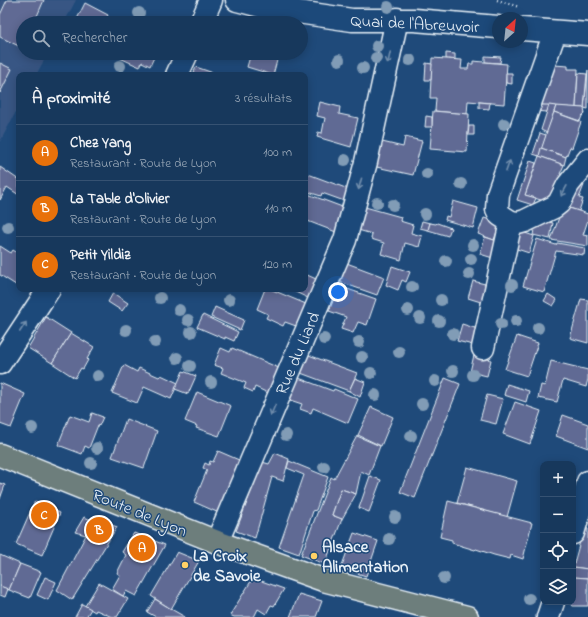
<!DOCTYPE html>
<html lang="fr">
<meta charset="utf-8">
<style>
body{margin:0;font-family:"Indie Flower",sans-serif;background:#244365;color:#f1f3f6}
.controls{position:absolute;right:12px;bottom:12px;display:grid;overflow:hidden;border-radius:8px;box-shadow:0 2px 10px #0003}
.controls button{width:36px;height:36px;display:grid;place-items:center;padding:0;border:0;border-bottom:1px solid #365272;background:#17385c;color:#f1f3f6;font:20px sans-serif}
.compass{position:absolute;left:492px;top:12px;width:36px;height:36px;border-radius:50%;background:#17385c;box-shadow:0 2px 10px #0003;rotate:27deg}
.you{position:absolute;left:338px;top:292px;width:14px;height:14px;margin:-10px;border:3px solid #fff;border-radius:50%;background:#1a73e8;box-shadow:0 0 0 6px #1a73e833}
.badge{display:grid;place-items:center;width:26px;height:26px;border-radius:50%;background:#90b9f0;color:#fff;font-size:13px;font-weight:700}
.pin{position:absolute;translate:-50% -50%;border:2px solid #fff;box-shadow:0 1px 4px #0006}
.list{margin:0;padding:0;list-style:none}
h2{display:flex;justify-content:space-between;align-items:center;height:52px;margin:0;padding:0 16px;font-size:17px}
h2 small{font-size:13px;font-weight:400;color:#9eacbb}
.list li{display:grid;grid-template-columns:26px 1fr auto;gap:12px;align-items:center;box-sizing:border-box;height:56px;padding:0 16px;border-top:1px solid #365272}
.list b{display:block;font-size:15px;white-space:nowrap}
.list p{margin:0;font-size:13px;white-space:nowrap;color:#9eacbb}
.list em{font-size:13px;font-style:normal;color:#9eacbb}
.icon{flex:none;width:22px;height:22px;fill:none;stroke:currentColor;stroke-width:2;stroke-linecap:round;stroke-linejoin:round}
.map{position:relative;flex:none;width:588px;height:617px;overflow:hidden}
.search{position:absolute;background:#17385c;box-shadow:0 2px 10px #0003;left:16px;top:16px;width:292px;height:44px;display:flex;align-items:center;gap:10px;box-sizing:border-box;padding:0 14px;border-radius:22px;color:#9eacbb;font-size:15px}
.panel{position:absolute;background:#17385c;box-shadow:0 2px 10px #0003;left:16px;top:72px;width:292px;height:220px;border-radius:8px}
.map>svg:first-child{display:block}
</style>
<div class="map">
<svg width="588" height="617" viewBox="0 0 588 617">
<rect width="100%" height="100%" fill="#1f4a7a"/>
<filter id="ink" filterUnits="userSpaceOnUse"><feTurbulence type="fractalNoise" baseFrequency=".025" numOctaves="2"/><feDisplacementMap in="SourceGraphic" scale="8" xChannelSelector="R" yChannelSelector="G"/><feConvolveMatrix kernelMatrix="1 2 1 2 8 2 1 2 1" color-interpolation-filters="sRGB"/></filter>
<g filter="url(#ink)">
<polygon fill="#375784" points="0,0 76,0 64,23 23,23 23,53 48,53 36,75 19,75 19,106 0,142"/>
<g fill="#616b94" stroke="#e8f1f8">
<polygon points="7,0 44,0 34,23 23,23 23,48 0,37 0,15"/>
<polygon points="85,3 108,15 104,23 75,23"/>
<polygon points="123,53 156,53 150,66 142,62 140,67 120,58"/>
<polygon points="251,53 279,53 273,75 247,67"/>
<polygon points="446,53 455,54 455,60 446,59"/>
<polygon points="485,56 501,57 500,63 485,62"/>
<polygon points="432,58 462,60 461,69 468,69 469,64 473,64 473,61 507,64 504,104 468,101 467,114 435,111 436,98 430,98"/>
<polygon points="0,63 12,69 0,93"/>
<polygon points="426,63 432,64 431,80 425,80"/>
<polygon points="554,65 568,66 568,69 578,69 576,108 540,105"/>
<polygon points="196,67 219,75 193,75"/>
<polygon points="588,70 588,109 584,108"/>
<polygon points="506,73 512,73 512,84 506,83"/>
<polygon points="578,73 587,74 584,108 576,108"/>
<polygon points="320,102 340,107 339,114 358,118 351,147 317,137 318,132 322,133 325,118 317,116"/>
<polygon points="479,102 490,103 489,109 479,108"/>
<polygon points="540,105 549,105 547,112 533,111"/>
<polygon points="549,105 556,106 547,133 541,130"/>
<polygon points="556,106 584,108 585,113 582,116 580,121 554,112"/>
<polygon points="433,111 469,114 467,152 430,149"/>
<polygon points="554,112 581,122 572,148 570,147 566,157 541,148"/>
<polygon points="426,116 432,117 432,127 425,127"/>
<polygon points="469,126 474,126 474,135 468,135"/>
<polygon points="540,133 546,135 539,156 533,154"/>
<polygon points="405,137 422,141 413,175 372,166 378,141 403,147"/>
<polygon points="541,148 566,157 564,165 539,156"/>
<polygon points="539,156 564,165 560,174 562,175 550,203 525,195"/>
<polygon points="530,161 536,163 525,195 536,198 533,205 517,200"/>
<polygon points="0,167 19,180 19,195 7,187 0,200"/>
<polygon points="308,174 351,190 347,202 322,193 321,196 305,191 305,182"/>
<polygon points="577,183 584,185 579,198 583,199 579,211 563,206"/>
<polygon points="305,193 345,208 336,232 305,220"/>
<polygon points="453,201 478,208 473,228 445,220 446,216 449,217"/>
<polygon points="563,206 588,214 588,220 583,235 588,236 588,246 551,240"/>
<polygon points="365,207 401,217 400,221 413,225 411,233 422,236 419,247 405,243 401,260 381,254 384,243 371,239 372,234 358,230"/>
<polygon points="484,218 500,223 494,240 478,234"/>
<polygon points="536,219 553,223 550,239 533,235"/>
<polygon points="422,221 430,223 428,230 420,228"/>
<polygon points="430,223 436,224 437,223 451,228 448,236 428,230"/>
<polygon points="519,231 534,236 529,253 514,248"/>
<polygon points="485,237 500,242 496,259 480,254"/>
<polygon points="537,239 556,245 557,243 585,248 584,255 556,251 544,292 523,286"/>
<polygon points="0,246 11,253 13,250 19,254 19,287 0,275"/>
<polygon points="344,262 384,277 377,295 337,281"/>
<polygon points="392,266 410,272 406,282 402,280 398,290 386,285"/>
<polygon points="305,274 316,279 308,298 289,289 305,289"/>
<polygon points="473,281 489,285 484,303 468,298"/>
<polygon points="339,286 376,299 367,325 358,322 353,333 341,329 346,317 329,311"/>
<polygon points="265,289 270,289 306,304 296,326 285,322 283,326 266,318 268,314 257,309"/>
<polygon points="113,293 128,303 122,311 108,302"/>
<polygon points="548,294 557,300 553,306 544,301"/>
<polygon points="581,299 588,300 588,343 570,338"/>
<polygon points="215,307 244,320 240,330 211,317"/>
<polygon points="203,315 238,332 234,341 225,337 225,339 197,327"/>
<polygon points="46,317 71,333 52,363 28,348"/>
<polygon points="462,324 478,329 473,345 457,341"/>
<polygon points="71,333 94,347 87,359 88,360 83,369 81,368 75,378 52,363"/>
<polygon points="517,336 538,343 527,376 505,369"/>
<polygon points="221,348 230,352 232,348 279,368 268,393 255,387 253,392 244,388 246,383 221,373 223,368 214,365"/>
<polygon points="306,354 357,373 349,391 298,372"/>
<polygon points="474,355 491,360 487,376 470,372"/>
<polygon points="551,361 588,370 588,379 586,387 563,380 557,402 538,398 541,385 545,386"/>
<polygon points="124,365 137,372 139,368 159,377 161,375 178,383 171,399 144,387 137,403 112,393"/>
<polygon points="183,371 196,376 188,394 175,389"/>
<polygon points="296,377 333,391 334,389 358,399 348,423 313,408 311,413 300,409 302,404 287,399"/>
<polygon points="355,378 365,382 360,397 349,391"/>
<polygon points="445,378 460,384 415,498 400,492"/>
<polygon points="0,383 25,394 11,428 0,424"/>
<polygon points="507,384 529,391 526,402 504,395"/>
<polygon points="197,392 231,406 219,436 196,428 197,426 185,421"/>
<polygon points="487,395 503,399 496,424 480,420"/>
<polygon points="515,402 541,411 530,444 503,434"/>
<polygon points="371,407 393,417 381,446 358,435"/>
<polygon points="92,413 103,417 99,426 98,425 89,448 85,446 82,454 58,445 70,415 89,422"/>
<polygon points="563,415 588,424 588,448 556,436"/>
<polygon points="126,419 157,431 144,468 112,457"/>
<polygon points="357,436 380,446 369,475 361,471 356,494 341,489 332,515 342,519 325,564 301,555 331,477 334,479"/>
<polygon points="218,451 239,460 219,513 194,502 207,470 203,468 205,463 209,465 210,461 213,462"/>
<polygon points="275,453 289,459 283,481 272,477 255,538 236,531 262,462 269,464"/>
<polygon points="289,461 328,477 316,510 313,511 299,554 279,547 304,475 287,468"/>
<polygon points="467,467 517,481 507,517 457,503"/>
<polygon points="370,476 381,480 369,512 359,508"/>
<polygon points="0,483 5,485 0,499"/>
<polygon points="341,489 356,494 342,519 332,515"/>
<polygon points="35,501 60,513 42,555 16,544"/>
<polygon points="448,501 532,523 523,559 511,555 510,559 494,555 476,549 475,550 452,543 452,540 440,537"/>
<polygon points="84,517 94,521 86,535 75,532"/>
<polygon points="95,518 117,527 72,600 57,590"/>
<polygon points="584,527 588,529 588,569 573,567"/>
<polygon points="134,533 165,545 136,596 126,591 123,596 112,589 120,575 117,573 126,555 122,552"/>
<polygon points="354,533 378,541 366,576 341,568"/>
<polygon points="177,552 199,561 171,609 151,596"/>
<polygon points="0,555 20,564 9,590 0,586"/>
<polygon points="20,564 41,572 30,598 9,590"/>
<polygon points="573,567 588,569 588,578 573,577"/>
<polygon points="45,577 56,582 48,600 37,595"/>
<polygon points="573,577 588,578 588,606 573,606 569,603 573,602"/>
<polygon points="253,578 284,589 274,606 271,605 266,614 258,609 254,617 234,617 230,615"/>
<polygon points="99,583 128,599 117,617 112,617 96,610 95,612 85,606"/>
<polygon points="0,586 8,589 5,597 0,595"/>
<polygon points="299,594 322,601 316,617 290,617"/>
<polygon points="155,599 171,609 185,617 156,617 147,612"/>
<polygon points="82,604 91,609 86,617 75,617"/>
</g>
<g fill="none" stroke-linecap="round" stroke-linejoin="round">
<g stroke="#e8f1f8" stroke-width="25">
<g id="minor">
<polyline points="237,0 264,7 352,20 414,20 498,27"/>
<polyline points="201,23 211,0"/>
<polyline points="522,29 588,34"/>
<polyline points="555,32 498,194 497,209 500,215 511,222 518,223 525,221 554,207 559,203 568,185 588,160"/>
<polyline points="177,75 187,53"/>
<polyline points="483,348 511,222"/>
<polyline points="0,363 49,289"/>
<polyline points="573,533 588,482"/>
<polyline points="217,542 345,240 366,162 397,19"/>
<polyline points="548,617 553,602"/>
</g>
</g>
<g stroke="#e8f1f8" stroke-width="25">
<polyline id="major" points="0,455 217,542 323,580 467,617"/>
</g>
<polyline stroke="#e8f1f8" stroke-width="2.5" stroke-dasharray="1 3" stroke-linecap="butt" points="497,0 519,7"/>
<use href="#minor" stroke="#1f4a7a" stroke-width="22"/>
<use href="#major" stroke="#6d7e7c" stroke-width="22"/>
</g>
<g fill="#819cb6">
<circle cx="388" cy="7" r="6"/>
<circle cx="139" cy="13" r="6"/>
<circle cx="377" cy="46" r="6"/>
<circle cx="376" cy="58" r="6"/>
<circle cx="339" cy="60" r="6"/>
<circle cx="410" cy="60" r="6"/>
<circle cx="120" cy="66" r="6"/>
<circle cx="363" cy="68" r="6"/>
<circle cx="504" cy="124" r="6"/>
<circle cx="345" cy="160" r="6"/>
<circle cx="427" cy="174" r="6"/>
<circle cx="461" cy="184" r="6"/>
<circle cx="377" cy="203" r="6"/>
<circle cx="393" cy="205" r="6"/>
<circle cx="425" cy="214" r="6"/>
<circle cx="8" cy="227" r="6"/>
<circle cx="473" cy="245" r="6"/>
<circle cx="471" cy="259" r="6"/>
<circle cx="446" cy="261" r="6"/>
<circle cx="469" cy="274" r="6"/>
<circle cx="512" cy="285" r="6"/>
<circle cx="412" cy="287" r="6"/>
<circle cx="160" cy="298" r="6"/>
<circle cx="229" cy="300" r="6"/>
<circle cx="441" cy="300" r="6"/>
<circle cx="179" cy="310" r="6"/>
<circle cx="408" cy="310" r="6"/>
<circle cx="420" cy="318" r="6"/>
<circle cx="188" cy="320" r="6"/>
<circle cx="439" cy="321" r="6"/>
<circle cx="516" cy="321" r="6"/>
<circle cx="501" cy="324" r="6"/>
<circle cx="538" cy="328" r="6"/>
<circle cx="126" cy="330" r="6"/>
<circle cx="191" cy="332" r="6"/>
<circle cx="453" cy="334" r="6"/>
<circle cx="324" cy="339" r="6"/>
<circle cx="155" cy="342" r="6"/>
<circle cx="359" cy="342" r="6"/>
<circle cx="399" cy="352" r="6"/>
<circle cx="362" cy="357" r="6"/>
<circle cx="177" cy="358" r="6"/>
<circle cx="190" cy="366" r="6"/>
<circle cx="453" cy="371" r="6"/>
<circle cx="371" cy="373" r="6"/>
<circle cx="473" cy="375" r="6"/>
<circle cx="98" cy="376" r="6"/>
<circle cx="435" cy="381" r="6"/>
<circle cx="211" cy="382" r="6"/>
<circle cx="375" cy="395" r="6"/>
<circle cx="422" cy="404" r="6"/>
<circle cx="32" cy="428" r="6"/>
<circle cx="286" cy="435" r="6"/>
<circle cx="411" cy="436" r="6"/>
<circle cx="97" cy="448" r="6"/>
<circle cx="91" cy="463" r="6"/>
<circle cx="324" cy="467" r="6"/>
<circle cx="395" cy="517" r="6"/>
<circle cx="389" cy="539" r="6"/>
<circle cx="444" cy="578" r="6"/>
<circle cx="529" cy="599" r="6"/>
</g>
<defs><path id="oneway-shaft" d="M-6 0H5M1.5-3L5.5 0L1.5 3" fill="none" stroke-width="1.6" stroke-linecap="round" stroke-linejoin="round"/></defs>
<g stroke="#6f8dac">
<use href="#oneway-shaft" transform="translate(389 58) rotate(102)"/>
<use href="#oneway-shaft" transform="translate(508 166) rotate(-70)"/>
<use href="#oneway-shaft" transform="translate(360 184) rotate(105)"/>
<use href="#oneway-shaft" transform="translate(564 191) rotate(119)"/>
<use href="#oneway-shaft" transform="translate(23 327) rotate(-57)"/>
<use href="#oneway-shaft" transform="translate(273 410) rotate(113)"/>
</g>
</g>
<g fill="#ffd166" stroke="#1f4a7a" stroke-width="1.5">
<circle cx="314" cy="556" r="4"/>
<circle cx="185" cy="565" r="4"/>
</g>
<g text-anchor="middle" stroke-width="3" stroke-linejoin="round" paint-order="stroke">
<g font-size="17" fill="#e8f1f8" stroke="#1f4a7a">
<text transform="translate(415 23) rotate(3)" y="6">Quai de l'Abreuvoir</text>
<text transform="translate(297 353) rotate(-67)" y="6">Rue du Liard</text>
<text transform="translate(140 512) rotate(22)" y="6">Route de Lyon</text>
</g>
<g font-size="17" font-weight="bold" fill="#e8f1f8" stroke="#1f4a7a" text-anchor="start">
<text x="322" y="552">Alsace<tspan x="322" dy="20">Alimentation</tspan></text>
<text x="193" y="561">La Croix<tspan x="193" dy="20">de Savoie</tspan></text>
</g>
</g>
</svg>
<div class="controls">
<button>+</button>
<button>−</button>
<button><svg class="icon" aria-label="locate" viewBox="0 0 24 24"><circle cx="12" cy="12" r="6"/><path d="M12 2v4M12 18v4M2 12h4M18 12h4"/></svg></button>
<button><svg class="icon" aria-label="layers" viewBox="0 0 24 24"><path d="M12 4l9 5-9 5-9-5zM3 14l9 5 9-5"/></svg></button>
</div>
<svg class="compass" viewBox="-18 -18 36 36"><path d="M0-13l5 13h-10z" fill="#e53935"/><path d="M0 13l5-13h-10z" fill="#9eacbb"/></svg>
<div class="you"></div>
<div class="pin badge" style="left:142px;top:548px;background:#e8710a">A</div>
<div class="pin badge" style="left:99px;top:530px;background:#e8710a">B</div>
<div class="pin badge" style="left:44px;top:515px;background:#e8710a">C</div>
<div class="search"><svg class="icon" aria-label="search" viewBox="0 0 24 24"><circle cx="10" cy="10" r="6"/><path d="M15 15l6 6"/></svg>Rechercher</div>
<section class="panel">
<h2>À proximité<small>3 résultats</small></h2>
<ul class="list">
<li><span class="badge" style="background:#e8710a">A</span><div><b>Chez Yang</b><p>Restaurant · Route de Lyon</p></div><em>100 m</em></li>
<li><span class="badge" style="background:#e8710a">B</span><div><b>La Table d'Olivier</b><p>Restaurant · Route de Lyon</p></div><em>110 m</em></li>
<li><span class="badge" style="background:#e8710a">C</span><div><b>Petit Yildiz</b><p>Restaurant · Route de Lyon</p></div><em>120 m</em></li>
</ul>
</section>
</div>
